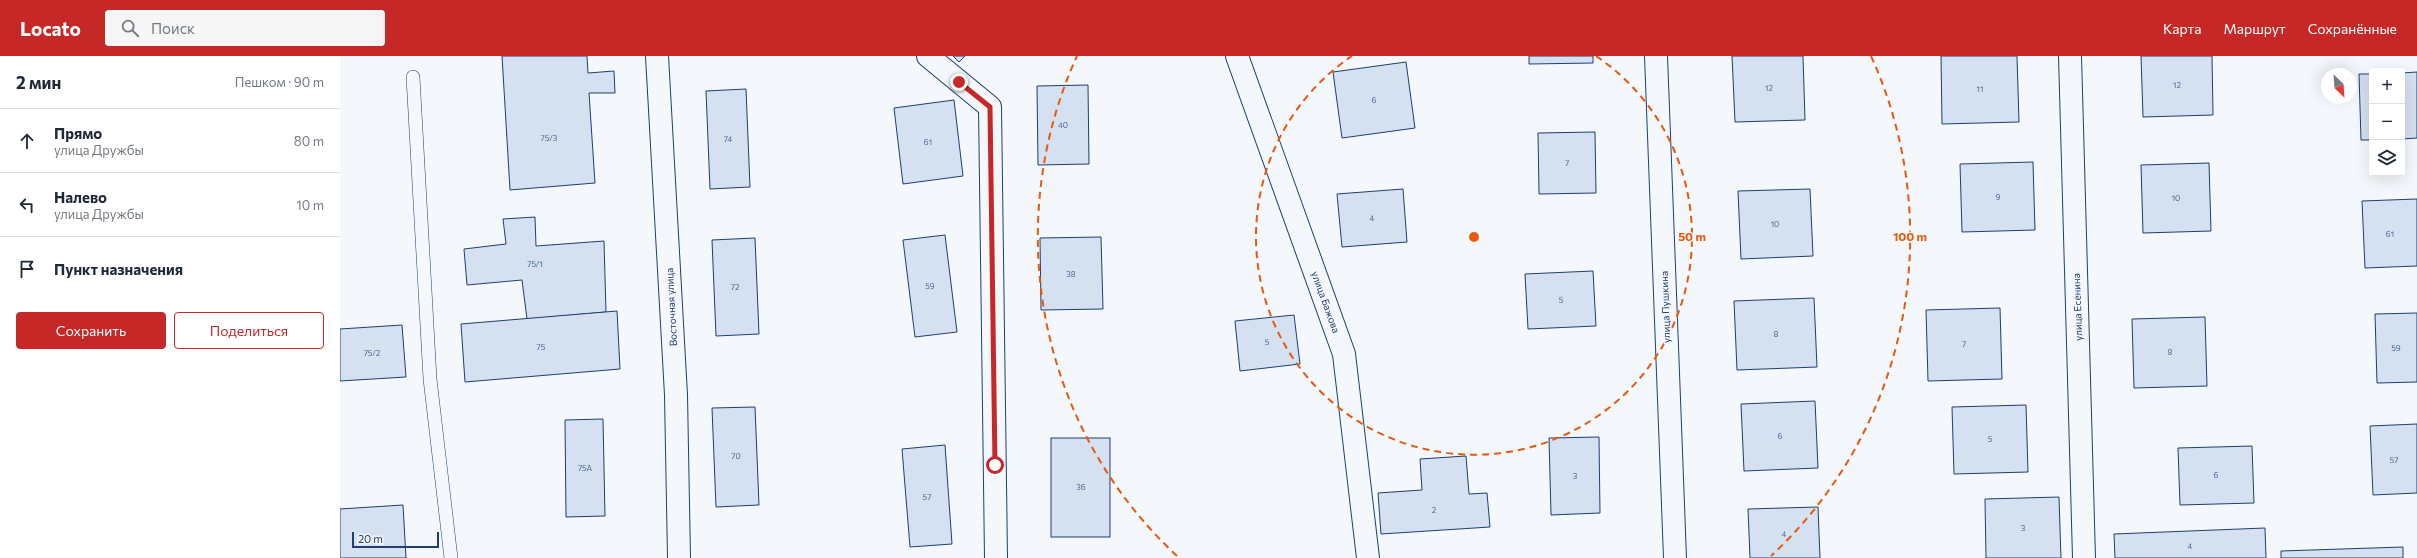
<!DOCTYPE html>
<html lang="ru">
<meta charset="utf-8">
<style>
body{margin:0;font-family:Commissioner,sans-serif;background:#f6f6f7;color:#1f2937}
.controls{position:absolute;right:12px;top:12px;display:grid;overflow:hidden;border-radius:4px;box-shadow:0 4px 16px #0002}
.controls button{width:36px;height:36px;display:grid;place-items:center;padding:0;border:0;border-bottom:1px solid #e0e1e3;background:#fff;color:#1f2937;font:20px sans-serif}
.compass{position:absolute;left:1981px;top:12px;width:36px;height:36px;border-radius:50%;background:#fff;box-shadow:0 4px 16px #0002;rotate:155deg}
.scale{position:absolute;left:12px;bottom:10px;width:87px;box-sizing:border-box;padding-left:4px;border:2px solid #1d3f73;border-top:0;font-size:11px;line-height:14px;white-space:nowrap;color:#1d3f73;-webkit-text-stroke:3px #f4f7fb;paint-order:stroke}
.stop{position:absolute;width:12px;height:12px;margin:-9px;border:3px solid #c62828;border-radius:50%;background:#fff}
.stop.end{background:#c62828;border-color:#fff;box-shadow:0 1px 4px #0008}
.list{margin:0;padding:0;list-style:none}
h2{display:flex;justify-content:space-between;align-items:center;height:52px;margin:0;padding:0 16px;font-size:17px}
h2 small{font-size:13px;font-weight:400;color:#747a83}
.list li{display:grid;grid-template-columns:26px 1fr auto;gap:12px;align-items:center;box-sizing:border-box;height:64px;padding:0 16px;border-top:1px solid #e0e1e3}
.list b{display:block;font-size:15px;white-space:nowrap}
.list p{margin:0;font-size:13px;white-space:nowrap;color:#747a83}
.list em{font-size:13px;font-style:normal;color:#747a83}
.actions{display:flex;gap:8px;padding:12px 16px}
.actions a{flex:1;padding:9px 0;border:1px solid #c62828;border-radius:4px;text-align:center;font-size:14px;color:#c62828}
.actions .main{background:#c62828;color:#fff}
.icon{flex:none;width:22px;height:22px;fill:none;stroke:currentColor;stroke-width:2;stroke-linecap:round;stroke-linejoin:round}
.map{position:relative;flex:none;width:2077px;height:502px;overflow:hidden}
header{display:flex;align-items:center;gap:24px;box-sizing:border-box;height:56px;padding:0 20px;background:#c62828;color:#fff}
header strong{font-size:19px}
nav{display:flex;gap:22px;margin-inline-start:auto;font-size:14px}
.search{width:280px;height:36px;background:#f6f6f7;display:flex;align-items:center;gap:10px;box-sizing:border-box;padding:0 14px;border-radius:4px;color:#747a83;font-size:15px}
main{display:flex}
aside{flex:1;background:#fff}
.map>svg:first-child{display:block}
</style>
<header>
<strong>Locato</strong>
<div class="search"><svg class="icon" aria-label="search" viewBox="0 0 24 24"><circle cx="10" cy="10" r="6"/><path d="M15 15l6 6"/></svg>Поиск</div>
<nav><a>Карта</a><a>Маршрут</a><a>Сохранённые</a></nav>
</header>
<main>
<aside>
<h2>2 мин<small>Пешком · 90 m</small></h2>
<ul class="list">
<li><svg class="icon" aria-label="ahead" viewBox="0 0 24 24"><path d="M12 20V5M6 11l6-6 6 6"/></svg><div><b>Прямо</b><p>улица Дружбы</p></div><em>80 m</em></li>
<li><svg class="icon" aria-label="left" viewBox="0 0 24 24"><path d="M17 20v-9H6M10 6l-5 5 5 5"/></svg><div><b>Налево</b><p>улица Дружбы</p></div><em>10 m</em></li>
<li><svg class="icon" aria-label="arrive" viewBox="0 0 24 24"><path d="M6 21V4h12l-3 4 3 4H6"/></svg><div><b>Пункт назначения</b></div></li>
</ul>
<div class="actions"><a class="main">Сохранить</a><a>Поделиться</a></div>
</aside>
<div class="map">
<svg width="2077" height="502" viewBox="0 0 2077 502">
<rect width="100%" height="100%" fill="#f4f7fb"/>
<g fill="#d5e0f0" stroke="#1d3f73">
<polygon points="162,0 247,0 248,17 274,15 275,37 249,37 255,127 170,134"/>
<polygon points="613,0 625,0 619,6"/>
<polygon points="1189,0 1253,0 1253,7 1189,8"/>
<polygon points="1392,0 1463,0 1465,64 1395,66"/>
<polygon points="1601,0 1677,0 1679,66 1602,68"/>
<polygon points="1801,0 1872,0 1873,59 1803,61"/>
<polygon points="1066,6 1075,72 1002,82 993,16"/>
<polygon points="2077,16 2077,82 2062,83 2062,17"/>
<polygon points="2019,18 2032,18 2032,84 2021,84"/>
<polygon points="748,29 749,108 698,109 697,30"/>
<polygon points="406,33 410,131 370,133 366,35"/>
<polygon points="614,44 623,120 563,128 554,52"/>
<polygon points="1255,76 1256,137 1199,138 1198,77"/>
<polygon points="1693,106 1695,174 1622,176 1620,108"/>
<polygon points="1869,107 1871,175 1803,177 1801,109"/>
<polygon points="1063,133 1067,186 1002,191 997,138"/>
<polygon points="1470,133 1473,200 1401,203 1398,135"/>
<polygon points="2077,143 2077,210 2025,212 2022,145"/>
<polygon points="195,161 196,190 264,185 266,256 187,263 182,224 127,229 124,193 166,188 163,163"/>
<polygon points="605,179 617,276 575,281 563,184"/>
<polygon points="761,181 763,253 701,254 700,182"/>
<polygon points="415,182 419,278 376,280 372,184"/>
<polygon points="1253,215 1256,270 1188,273 1185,218"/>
<polygon points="1474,242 1477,311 1397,314 1394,245"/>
<polygon points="1660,252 1662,323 1588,325 1586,254"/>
<polygon points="277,255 280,313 125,326 121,268"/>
<polygon points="2077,257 2077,326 2037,327 2035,258"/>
<polygon points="954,259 960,308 900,315 895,265"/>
<polygon points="1865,261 1867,330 1794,332 1792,263"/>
<polygon points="62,269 66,321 0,325 0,273"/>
<polygon points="1475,345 1478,412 1404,415 1401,348"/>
<polygon points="1686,349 1688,416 1614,418 1612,351"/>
<polygon points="415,351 419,449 376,451 372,352"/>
<polygon points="263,363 265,460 226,461 225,364"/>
<polygon points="2077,368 2077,437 2033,439 2030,370"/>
<polygon points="1259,381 1260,457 1211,459 1209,382"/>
<rect x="711" y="382" width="59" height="99"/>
<polygon points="605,389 612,488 570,491 562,393"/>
<polygon points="1912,390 1914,447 1840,449 1838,392"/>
<polygon points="1126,400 1129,438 1147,437 1150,471 1041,478 1038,437 1082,434 1080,403"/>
<polygon points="1719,441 1721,502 1646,502 1645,443"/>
<polygon points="63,449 66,502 0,502 0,453"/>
<polygon points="1478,451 1480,502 1410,502 1408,453"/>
<polygon points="1925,472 1926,502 1775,502 1774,478"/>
<polygon points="2063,491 2063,502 1941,502 1941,495"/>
</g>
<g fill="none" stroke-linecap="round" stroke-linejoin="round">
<g stroke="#1d3f73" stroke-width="14">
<polyline id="lane" points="73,21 90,323 111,502"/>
</g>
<g stroke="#1d3f73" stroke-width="24">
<g id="street">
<polyline points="317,0 336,339 339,502"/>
<polyline points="588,0 650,51 656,502"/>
<polyline points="897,0 1004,298 1028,502"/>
<polyline points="1316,0 1335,502"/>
<polyline points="1730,0 1744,502"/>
</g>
</g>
<use href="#lane" stroke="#f4f7fb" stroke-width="13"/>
<use href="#street" stroke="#f4f7fb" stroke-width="22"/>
</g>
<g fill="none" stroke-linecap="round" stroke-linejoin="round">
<polyline stroke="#c62828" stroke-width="5" points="619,26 650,51 655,409"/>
</g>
<g fill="none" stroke="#e8590c" stroke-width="2" stroke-dasharray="7 5">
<path d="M1256 0A218 218 0 1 1 1012 0"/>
<path d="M837 500A436 436 0 0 1 737 0M1531 0A436 436 0 0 1 1431 500"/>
</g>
<g text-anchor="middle" stroke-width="3" stroke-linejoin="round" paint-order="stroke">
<g font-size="8" fill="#4b6792">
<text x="1837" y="32">12</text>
<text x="1429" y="35">12</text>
<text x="1640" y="36">11</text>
<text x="1034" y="47">6</text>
<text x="723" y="72">40</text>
<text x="209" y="85">75/3</text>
<text x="388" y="86">74</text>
<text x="588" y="89">61</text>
<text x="1227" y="110">7</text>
<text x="1658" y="144">9</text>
<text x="1836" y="145">10</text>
<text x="1032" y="165">4</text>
<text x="1435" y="171">10</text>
<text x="2050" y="181">61</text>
<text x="195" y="211">75/1</text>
<text x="731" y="221">38</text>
<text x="590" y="233">59</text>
<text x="395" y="234">72</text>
<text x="1221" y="247">5</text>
<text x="1436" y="281">8</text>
<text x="927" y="289">5</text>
<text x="1624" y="291">7</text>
<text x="201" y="294">75</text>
<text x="2056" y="295">59</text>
<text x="1830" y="299">8</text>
<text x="32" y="300">75/2</text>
<text x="1440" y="383">6</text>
<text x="1650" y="386">5</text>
<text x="396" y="403">70</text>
<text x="2054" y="407">57</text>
<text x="245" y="415">75А</text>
<text x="1876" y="422">6</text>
<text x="1235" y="423">3</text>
<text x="741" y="434">36</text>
<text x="587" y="444">57</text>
<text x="1094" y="457">2</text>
<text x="1683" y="475">3</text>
<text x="1444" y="481">4</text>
<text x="1850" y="493">4</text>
</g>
<g font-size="10" fill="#1d3f73" stroke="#f4f7fb">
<text transform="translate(986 246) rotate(70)" y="4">улица Бажова</text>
<text transform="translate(331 251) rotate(-93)" y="4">Восточная улица</text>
<text transform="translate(1325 251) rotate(-92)" y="4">улица Пушкина</text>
<text transform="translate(1737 251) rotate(-92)" y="4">улица Есенина</text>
</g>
</g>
<circle cx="1134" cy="181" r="6" fill="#e8590c" stroke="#f4f7fb" stroke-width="2"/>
<g font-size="12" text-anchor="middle" font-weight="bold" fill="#e8590c" stroke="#f4f7fb" stroke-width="3" stroke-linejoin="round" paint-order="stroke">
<text x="1352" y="185">50 m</text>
<text x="1570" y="185">100 m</text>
</g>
</svg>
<div class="controls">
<button>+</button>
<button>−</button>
<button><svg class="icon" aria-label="layers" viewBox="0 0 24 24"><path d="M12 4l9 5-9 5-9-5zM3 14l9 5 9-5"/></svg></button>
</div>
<svg class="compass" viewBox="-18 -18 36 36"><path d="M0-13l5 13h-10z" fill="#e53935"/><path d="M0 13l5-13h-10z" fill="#747a83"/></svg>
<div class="scale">20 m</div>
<div class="stop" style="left:655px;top:409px"></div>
<div class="stop end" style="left:619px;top:26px"></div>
</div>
</main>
